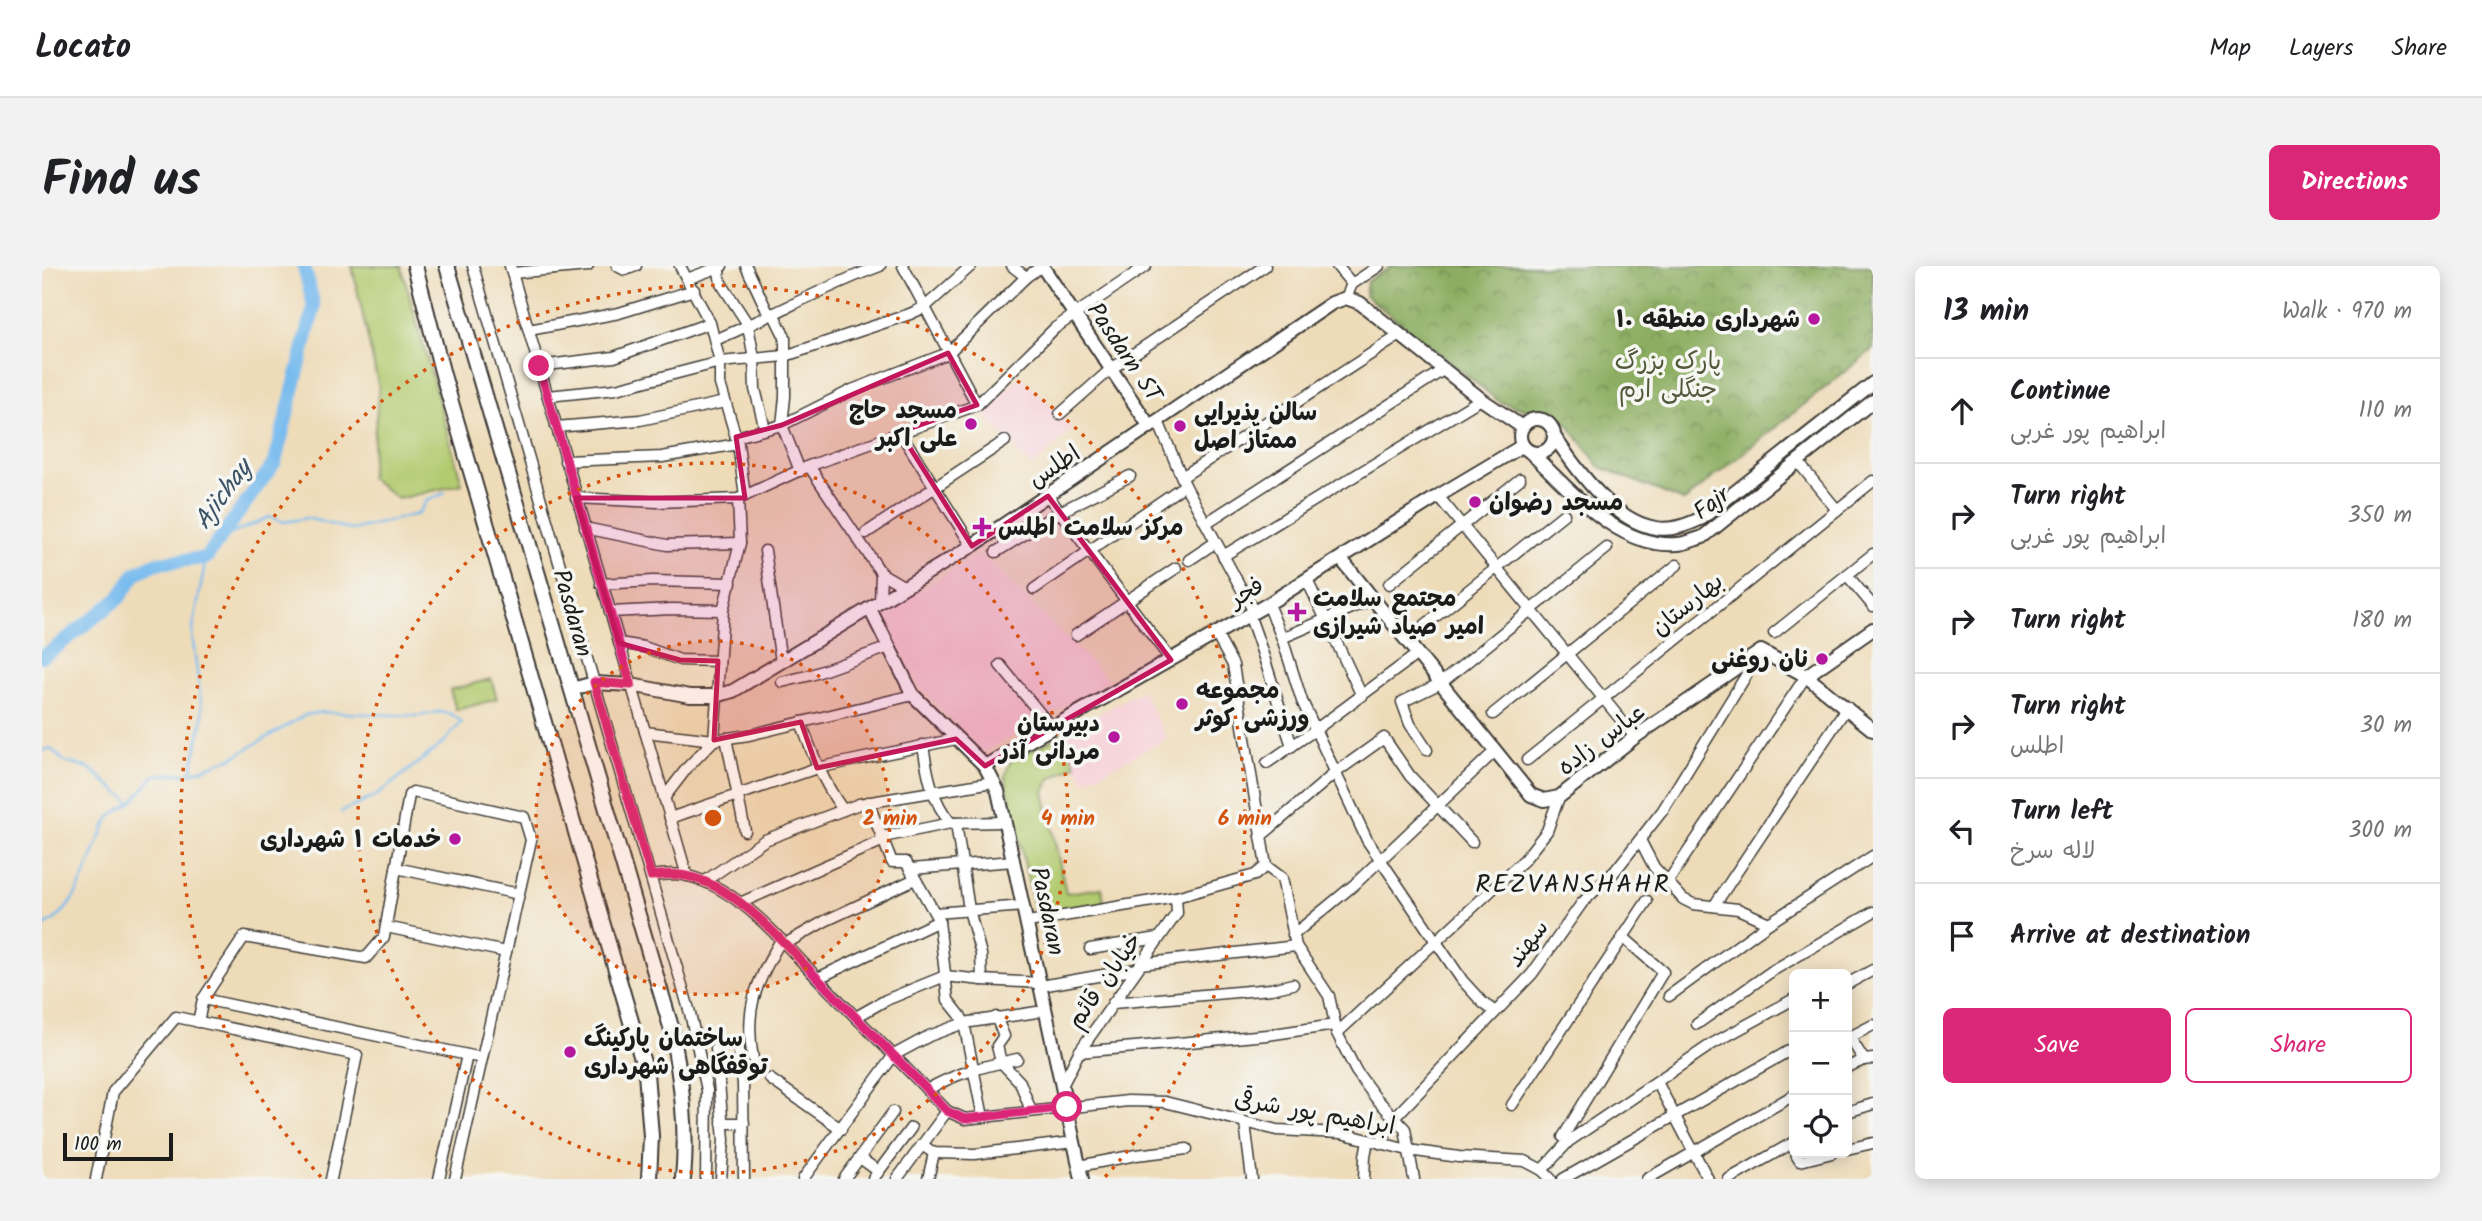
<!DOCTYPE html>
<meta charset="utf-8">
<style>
body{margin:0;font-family:Kalam,"Playpen Sans Arabic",sans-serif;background:#f2f2f2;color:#202124}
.controls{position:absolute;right:21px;bottom:21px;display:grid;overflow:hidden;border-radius:10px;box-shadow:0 4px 18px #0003}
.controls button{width:63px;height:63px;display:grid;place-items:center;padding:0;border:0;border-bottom:2px solid #e0e0e0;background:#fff;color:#202124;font:35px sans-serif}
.scale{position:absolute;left:21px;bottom:18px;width:110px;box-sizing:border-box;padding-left:7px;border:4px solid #1c1c1c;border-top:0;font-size:19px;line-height:24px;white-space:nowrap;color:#1c1c1c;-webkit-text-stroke:5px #f6f6f2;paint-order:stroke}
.stop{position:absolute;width:21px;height:21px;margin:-16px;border:5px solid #db2777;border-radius:50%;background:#fff}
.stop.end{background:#db2777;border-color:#fff;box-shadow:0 2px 7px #0008}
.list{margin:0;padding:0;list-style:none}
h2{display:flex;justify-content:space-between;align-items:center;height:91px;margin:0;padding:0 28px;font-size:30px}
h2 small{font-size:23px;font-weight:400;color:#757577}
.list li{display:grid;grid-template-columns:46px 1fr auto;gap:21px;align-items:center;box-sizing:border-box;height:105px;padding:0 28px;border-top:2px solid #e0e0e0}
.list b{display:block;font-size:26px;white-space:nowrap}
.list p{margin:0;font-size:23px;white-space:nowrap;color:#757577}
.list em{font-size:23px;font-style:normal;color:#757577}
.actions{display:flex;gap:14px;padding:21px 28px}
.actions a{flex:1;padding:16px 0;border:2px solid #db2777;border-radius:10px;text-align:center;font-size:24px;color:#db2777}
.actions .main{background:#db2777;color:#fff}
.icon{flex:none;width:38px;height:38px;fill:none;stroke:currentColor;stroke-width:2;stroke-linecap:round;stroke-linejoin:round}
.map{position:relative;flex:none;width:1831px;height:913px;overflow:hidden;border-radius:10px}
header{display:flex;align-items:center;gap:42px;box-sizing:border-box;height:98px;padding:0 35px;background:#fff;border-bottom:2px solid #e0e0e0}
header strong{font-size:33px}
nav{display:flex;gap:38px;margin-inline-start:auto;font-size:24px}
.intro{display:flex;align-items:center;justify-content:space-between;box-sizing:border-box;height:168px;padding:0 42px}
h1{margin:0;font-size:49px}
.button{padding:18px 32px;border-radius:10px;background:#db2777;color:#fff;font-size:24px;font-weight:700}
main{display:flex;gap:42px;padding:0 42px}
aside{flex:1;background:#fff;border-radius:10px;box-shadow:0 4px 18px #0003}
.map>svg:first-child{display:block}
</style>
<header>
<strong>Locato</strong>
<nav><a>Map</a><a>Layers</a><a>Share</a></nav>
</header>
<div class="intro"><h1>Find us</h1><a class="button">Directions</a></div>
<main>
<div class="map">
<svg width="1831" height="913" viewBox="0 0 1831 913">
<defs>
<pattern id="forest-crowns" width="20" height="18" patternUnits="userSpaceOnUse" patternTransform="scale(1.75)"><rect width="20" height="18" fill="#8dae62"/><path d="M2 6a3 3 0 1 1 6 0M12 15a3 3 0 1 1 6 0" fill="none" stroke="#728d50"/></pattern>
</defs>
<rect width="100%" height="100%" fill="#f6f6f2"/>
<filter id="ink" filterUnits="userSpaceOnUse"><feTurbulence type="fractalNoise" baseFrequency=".0143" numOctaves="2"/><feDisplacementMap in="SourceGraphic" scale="14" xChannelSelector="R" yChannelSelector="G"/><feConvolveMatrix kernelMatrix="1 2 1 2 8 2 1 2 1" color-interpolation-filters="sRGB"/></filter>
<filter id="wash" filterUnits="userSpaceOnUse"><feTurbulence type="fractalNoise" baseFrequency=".00686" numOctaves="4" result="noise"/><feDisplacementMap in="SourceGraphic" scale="28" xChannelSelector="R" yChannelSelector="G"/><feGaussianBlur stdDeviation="1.57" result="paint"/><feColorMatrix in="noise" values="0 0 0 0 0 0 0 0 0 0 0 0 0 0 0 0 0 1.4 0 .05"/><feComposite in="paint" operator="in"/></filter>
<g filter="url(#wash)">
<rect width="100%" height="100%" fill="#eedcb9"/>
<g fill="#f7cfd5">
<polygon points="979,109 1031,164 990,201 940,146"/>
<polygon points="937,287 1068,415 941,487 876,420 841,348"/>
<polygon points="1100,424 1125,473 1042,516 1020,468"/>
</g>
<polygon fill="url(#forest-crowns)" stroke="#54653f" stroke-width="2" points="1350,0 1831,0 1831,83 1642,235 1558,201 1524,156 1458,136 1323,29 1325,15"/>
<g fill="#b2ca6f" stroke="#677346" stroke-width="2">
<polygon points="310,0 359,0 420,218 356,233 328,212 337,122"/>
<polygon points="449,413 455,433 414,444 408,424"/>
<polygon points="1020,468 1034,499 1008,513 1002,526 1024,627 1060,622 1062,637 994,649 963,510 968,496"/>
</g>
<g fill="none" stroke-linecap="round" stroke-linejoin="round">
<g stroke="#78bbee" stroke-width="2.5">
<polyline points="178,273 227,251 242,256 265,252 310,264 376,248 384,235 403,227"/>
<polyline points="0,485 8,482 23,496 47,502 88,536"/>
<polyline points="149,507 190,492 263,449 280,446 376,450 397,446 409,448 420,456 401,477 334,530 299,546"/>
<path d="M 0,661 C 41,643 47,587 67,553 C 71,546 81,542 88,537 C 97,529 105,518 113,509 L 149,507 L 161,451 L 150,368 L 164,292"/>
</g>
<polyline stroke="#78bbee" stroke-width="14" points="0,390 12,383 77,332 94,307 115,297 164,292 233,196 272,41 262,0"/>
</g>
</g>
<g filter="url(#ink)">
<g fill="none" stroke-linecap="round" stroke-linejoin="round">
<g stroke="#3c3934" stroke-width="13">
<g id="minor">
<polyline points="431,0 648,747 665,824 664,913"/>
<polyline points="468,0 645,610"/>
<polyline points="575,0 583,4 594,0"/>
<polyline points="638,0 668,57 678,96 678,118 696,178 703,230"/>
<polyline points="676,0 679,17 707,60"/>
<polyline points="704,0 727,49"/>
<polyline points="861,0 935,139"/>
<polyline points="970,0 984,11"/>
<polyline points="1295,0 1310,18"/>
<polyline points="470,7 546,0"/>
<polyline points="645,13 680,0"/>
<polyline points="1304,32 1310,18 1337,0"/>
<polyline points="731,47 743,71 743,131 740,159 758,205"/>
<polyline points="706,60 712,92 713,123 723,163"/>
<polyline points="487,64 577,47 652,24"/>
<path d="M 673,74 C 729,51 781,21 838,0"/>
<polyline points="497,100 572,91 668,57"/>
<polyline points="506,130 574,123 678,96 743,90 868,48 883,41 929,0"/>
<polyline points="1018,148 1069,103 1223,0"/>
<polyline points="1116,155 1143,219 1212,346"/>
<polyline points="514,161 598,154 683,136"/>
<polyline points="858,166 930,280"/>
<polyline points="694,171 740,159 810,124 906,87 984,11 1000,0"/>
<polyline points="523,195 620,191 696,178"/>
<polyline points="1756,196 1795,244"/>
<polyline points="767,200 839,307"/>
<polyline points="1140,211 1358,69"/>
<polyline points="1006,230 1129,394"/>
<polyline points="1396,230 1593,471"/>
<polyline points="534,232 615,236 696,233 767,200 935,139 1013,62 1104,0"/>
<polyline points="1164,257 1401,104"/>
<polyline points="543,262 625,279 698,277"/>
<polyline points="824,267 963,175"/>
<polyline points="723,285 739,396"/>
<polyline points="954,286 1018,246 1088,210"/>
<polyline points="1181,290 1439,133"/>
<polyline points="1147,294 1174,276"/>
<polyline points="1805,309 1831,340"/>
<polyline points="1265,314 1320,430"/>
<polyline points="559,318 611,315 689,317"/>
<polyline points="1347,318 1478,213"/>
<polyline points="992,323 1143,219"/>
<polyline points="838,337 839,307 863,321"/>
<polyline points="1226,338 1240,372 1260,435 1325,574 1420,714 1440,736 1453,746"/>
<polyline points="568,346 630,343 681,344"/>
<path d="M 1207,349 C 1224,392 1235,436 1250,480"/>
<polyline points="1383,359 1522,248"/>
<polyline points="1732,367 1831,288"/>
<polyline points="1034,369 1134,302"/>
<polyline points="1240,372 1331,333"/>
<polyline points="577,377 602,381 638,394 676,395"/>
<polyline points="958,399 1010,462"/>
<polyline points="740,416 769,409 847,381"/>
<polyline points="1451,448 1635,299"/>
<path d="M 759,456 C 770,488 781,516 801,544"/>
<polyline points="603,466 672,474 707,469 871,429"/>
<polyline points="684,472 703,565"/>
<path d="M 881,479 C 885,506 890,536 909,557"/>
<polyline points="1385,484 1368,458 1360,436 1399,417 1565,282"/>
<polyline points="1485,494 1831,215"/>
<polyline points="1225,497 1273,464 1370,392"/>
<polyline points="622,532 645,502 672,474 681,344 698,277 696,233"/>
<polyline points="826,536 850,596 864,596 897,655 906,734 918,749 922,757 941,851"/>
<polyline points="628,552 775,502 914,473"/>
<polyline points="914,557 927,644 939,688 940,714"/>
<polyline points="1219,570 1293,507 1342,472 1368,510 1430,576"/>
<polyline points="841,571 909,557 963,556"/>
<polyline points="1598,574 1612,601 1641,633 1651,638 1696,643 1727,657"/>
<polyline points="1224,600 1240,612 1254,680 1287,730 1295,767 1314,805 1333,831 1363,863 1372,913"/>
<polyline points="354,602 477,628"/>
<polyline points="869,603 972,595"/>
<path d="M 609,610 C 628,607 643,607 661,615 C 707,633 748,684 782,719 C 823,761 865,802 905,845 L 923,853 L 1086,835 L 1123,836 L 1235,864 L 1299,867 L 1366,884 L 1417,891 L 1483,895 L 1500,904 L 1509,913"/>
<polyline points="663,615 723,574 817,538 951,516"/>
<polyline points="1625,617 1764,410"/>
<polyline points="698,637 842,574"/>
<polyline points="1672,640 1805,441"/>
<polyline points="893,647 982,640"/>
<polyline points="986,656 1134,631 1213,609 1224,600 1191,399 1174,368"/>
<polyline points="344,661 464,686"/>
<polyline points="1251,669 1313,618 1452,486"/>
<polyline points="743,678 783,655 873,613"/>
<polyline points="1048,683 1116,672"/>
<polyline points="1098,698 1254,680"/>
<polyline points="776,712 897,655"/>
<polyline points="1805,718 1831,704"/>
<polyline points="999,720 1095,703"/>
<polyline points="1627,730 1727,657 1831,590"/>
<polyline points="161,733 440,792"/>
<polyline points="1071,737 1229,723 1251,718"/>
<polyline points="814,751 844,734 903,710 940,714 999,717"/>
<polyline points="954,751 962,770 955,780 959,796 978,816 989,845"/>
<polyline points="156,756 161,733 202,671 324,692 342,671 367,529 371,526 482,551 489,574 413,913"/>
<polyline points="1655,758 1730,705 1831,646"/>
<polyline points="1295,767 1482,594 1505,565 1517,531"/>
<polyline points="1805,767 1822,794"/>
<polyline points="1808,771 1831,759"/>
<polyline points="696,777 701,818 702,913"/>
<polyline points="674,782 682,874 679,913"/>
<polyline points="1037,786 1225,769 1293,759"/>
<path d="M 711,793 C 702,742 714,717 739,674"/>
<polyline points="1805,801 1822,794 1831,793"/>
<polyline points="728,813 799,863"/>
<polyline points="1615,816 1666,913"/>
<polyline points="1020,820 1037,786 1135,647 1134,631"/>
<path d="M 885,824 C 913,807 943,800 975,793"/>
<polyline points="1470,839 1605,635"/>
<polyline points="1805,846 1831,838"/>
<polyline points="680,857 702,857"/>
<polyline points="1203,857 1210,913"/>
<polyline points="1521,871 1621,706 1581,671"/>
<polyline points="1338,877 1353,851 1490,708 1540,637 1573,605 1621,544 1718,387"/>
<polyline points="880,879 892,887 933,888 1032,876"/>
<polyline points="1805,883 1831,877"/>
<polyline points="1753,887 1758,895 1790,887"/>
<polyline points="818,892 836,905"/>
<polyline points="1037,900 1094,889 1145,883"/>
<polyline points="1500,904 1527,875 1670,778 1752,733"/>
<polyline points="54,913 71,826 134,751 315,789 289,913"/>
<polyline points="397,913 425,789"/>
<polyline points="761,913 852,789 887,770 922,757 995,746"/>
<polyline points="802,913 851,846"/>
<polyline points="831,913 869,862"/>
<polyline points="855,913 905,845"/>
<polyline points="886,913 892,887"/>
<polyline points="1322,913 1323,890 1326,874"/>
<polyline points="1521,913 1752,782"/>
<polyline points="1605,913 1752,829"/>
<polyline points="1687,913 1752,876"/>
</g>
</g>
<g stroke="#3c3934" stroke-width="16">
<g id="major">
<polyline points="1000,0 1108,161"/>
<circle cx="1495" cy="170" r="17"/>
<path d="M 1512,170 C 1534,203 1572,256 1614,262 C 1630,265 1645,259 1660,252 L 1831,117"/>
<path d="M 1488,186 C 1528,223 1576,283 1635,278 C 1644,278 1653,273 1661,271 L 1831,135"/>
<polyline points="1299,293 1489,529 1502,534 1517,531 1593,471 1719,385 1764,410 1831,464"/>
<polyline points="828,343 871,429 943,500 956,525 1040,913"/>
<polyline points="1764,410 1831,363"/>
<polyline points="530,423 552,417 589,419 648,430 674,430 691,425 930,280 1290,37 1304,32 1318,37 1439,133 1480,161"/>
<polyline points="943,500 1226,338 1396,230 1480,180"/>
</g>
</g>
<g stroke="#3c3934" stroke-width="18">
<g id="highway">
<polyline points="373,0 401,109 604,807 609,870 607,913"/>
<path d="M 405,0 L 629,761 C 639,812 646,861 641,913"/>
</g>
</g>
<use href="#minor" stroke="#fff" stroke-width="10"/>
<use href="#major" stroke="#fff" stroke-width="12"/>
<use href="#highway" stroke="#fff" stroke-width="14"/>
</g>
</g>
<g fill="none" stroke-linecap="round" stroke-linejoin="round" filter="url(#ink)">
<path stroke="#db2777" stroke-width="9" d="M 497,100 L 589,419 L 552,416 L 609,610 C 628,607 643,608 661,615 C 707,633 748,684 782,719 C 823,761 865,802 905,845 L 923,853 L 1025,841"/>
</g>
<path fill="#c2185b" fill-opacity="0.2" stroke="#c2185b" stroke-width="5" stroke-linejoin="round" d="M 906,87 L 935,139 L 858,166 L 930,280 L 1006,230 L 1129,394 L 943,500 L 914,473 L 775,502 L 759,456 L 672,474 L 676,395 L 638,394 L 577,377 L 534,232 L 703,232 L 694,171 L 740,159 Z"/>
<circle cx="671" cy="552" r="177" fill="#d4530e" fill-opacity=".12"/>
<g fill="none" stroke="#d4530e" stroke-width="3.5" stroke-dasharray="3.5 7">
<circle cx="671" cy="552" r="177"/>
<circle cx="671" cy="552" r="355"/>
<path d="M279 911A532 532 0 1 1 1063 911"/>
</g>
<g fill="#b5179e" stroke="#f6f6f2" stroke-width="2.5">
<circle cx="1772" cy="53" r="7"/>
<circle cx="929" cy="158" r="7"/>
<circle cx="1138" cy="160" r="7"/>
<circle cx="1433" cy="236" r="7"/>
<path d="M936.5 250.5h7v7h7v7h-7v7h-7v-7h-7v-7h7z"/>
<path d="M1251.5 335.5h7v7h7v7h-7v7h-7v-7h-7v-7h7z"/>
<circle cx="1780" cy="393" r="7"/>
<circle cx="1140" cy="438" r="7"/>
<circle cx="1072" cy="471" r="7"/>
<circle cx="413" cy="573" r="7"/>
<circle cx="528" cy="786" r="7"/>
</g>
<g text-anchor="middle" stroke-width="7" stroke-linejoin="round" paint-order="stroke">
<g font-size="24" font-weight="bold" fill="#1c1c1c" stroke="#f6f6f2" text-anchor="start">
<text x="1758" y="61" text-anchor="end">شهرداری منطقه ۱۰</text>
<text x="915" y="152" text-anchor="end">مسجد حاج<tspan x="915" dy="28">علی اکبر</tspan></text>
<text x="1152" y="154">سالن پذیرایی<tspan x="1152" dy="28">ممتاز اصل</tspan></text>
<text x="1447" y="244">مسجد رضوان</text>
<text x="956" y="269">مرکز سلامت اطلس</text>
<text x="1271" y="340">مجتمع سلامت<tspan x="1271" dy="28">امیر صیاد شیرازی</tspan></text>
<text x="1766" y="401" text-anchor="end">نان روغنی</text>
<text x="1154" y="432">مجموعه<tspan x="1154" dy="28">ورزشی کوثر</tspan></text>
<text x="1058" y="465" text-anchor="end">دبیرستان<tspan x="1058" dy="28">مردانی آذر</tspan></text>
<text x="399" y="581" text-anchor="end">خدمات ۱ شهرداری</text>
<text x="542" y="780">ساختمان پارکینگ<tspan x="542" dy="28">توقفگاهی شهرداری</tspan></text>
</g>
<g font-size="24" fill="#1c1c1c" stroke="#f6f6f2">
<text transform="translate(1083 86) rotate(56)" y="8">Pasdarn ST</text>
<text transform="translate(1012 200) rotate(-34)" y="8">اطلس</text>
<text transform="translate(1669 237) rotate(-37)" y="8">Fajr</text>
<text transform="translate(1204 326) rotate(-31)" y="8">فجر</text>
<text transform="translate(1645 338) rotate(-39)" y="8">بهارستان</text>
<text transform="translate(531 347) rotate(74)" y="8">Pasdaran</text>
<text transform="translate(1559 473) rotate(-37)" y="8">عباس زاده</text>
<text transform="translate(1006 645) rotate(78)" y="8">Pasdaran</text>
<text transform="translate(1485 677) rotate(-53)" y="8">سهند</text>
<text transform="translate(1062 714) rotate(-55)" y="8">خیابان قائم</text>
<text transform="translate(1273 846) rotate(10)" y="8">ابراهیم پور شرقی</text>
</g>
<g font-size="24" fill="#505939" stroke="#f6f6f2">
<text x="1626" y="103">پارک بزرگ<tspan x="1626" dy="28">جنگلی ارم</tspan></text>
</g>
<g font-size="26" font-style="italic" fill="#3c5466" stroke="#f6f6f2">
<text transform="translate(180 228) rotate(-54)" y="9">Ajichay</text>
</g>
<g font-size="26" letter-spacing="2" fill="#1c1c1c" stroke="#f6f6f2">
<text x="1531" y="626">REZVANSHAHR</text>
</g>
</g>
<circle cx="671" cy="552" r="10" fill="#d4530e" stroke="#f6f6f2" stroke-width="3.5"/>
<g font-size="21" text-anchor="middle" font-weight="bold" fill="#d4530e" stroke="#f6f6f2" stroke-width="7" stroke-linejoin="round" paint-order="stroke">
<text x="848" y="559">2 min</text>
<text x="1026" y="559">4 min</text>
<text x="1203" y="559">6 min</text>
</g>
</svg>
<div class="controls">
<button>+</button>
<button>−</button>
<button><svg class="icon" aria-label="locate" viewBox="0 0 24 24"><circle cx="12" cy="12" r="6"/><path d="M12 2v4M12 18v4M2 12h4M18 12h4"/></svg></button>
</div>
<div class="scale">100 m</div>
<div class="stop" style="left:1025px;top:841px"></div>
<div class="stop end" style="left:497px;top:100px"></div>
</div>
<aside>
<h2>13 min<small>Walk · 970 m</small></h2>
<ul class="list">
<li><svg class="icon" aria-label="ahead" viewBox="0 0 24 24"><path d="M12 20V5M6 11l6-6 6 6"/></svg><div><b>Continue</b><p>ابراهیم پور غربی</p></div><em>110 m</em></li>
<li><svg class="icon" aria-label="right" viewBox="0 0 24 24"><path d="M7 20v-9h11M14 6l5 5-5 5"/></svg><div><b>Turn right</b><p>ابراهیم پور غربی</p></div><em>350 m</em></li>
<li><svg class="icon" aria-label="right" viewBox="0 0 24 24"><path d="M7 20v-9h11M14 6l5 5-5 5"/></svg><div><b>Turn right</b></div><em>180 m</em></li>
<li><svg class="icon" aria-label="right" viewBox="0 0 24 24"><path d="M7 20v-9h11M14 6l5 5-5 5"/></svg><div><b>Turn right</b><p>اطلس</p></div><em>30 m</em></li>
<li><svg class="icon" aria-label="left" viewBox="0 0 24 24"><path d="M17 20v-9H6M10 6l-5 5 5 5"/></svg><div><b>Turn left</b><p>لاله سرخ</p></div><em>300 m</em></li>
<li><svg class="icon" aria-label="arrive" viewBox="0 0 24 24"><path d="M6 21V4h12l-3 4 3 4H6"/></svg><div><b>Arrive at destination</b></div></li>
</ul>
<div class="actions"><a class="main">Save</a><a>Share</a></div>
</aside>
</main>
